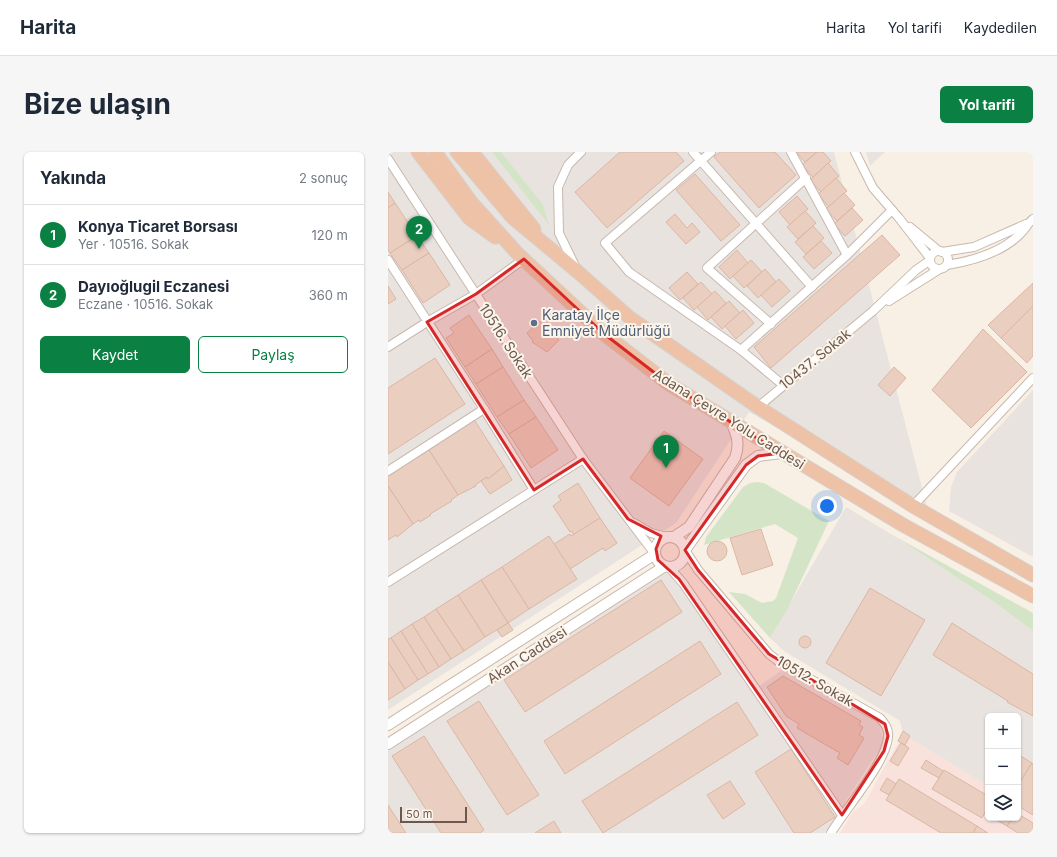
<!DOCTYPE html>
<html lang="tr">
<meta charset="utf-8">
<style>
body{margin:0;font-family:Inter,sans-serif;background:#f6f6f7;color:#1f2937}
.controls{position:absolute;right:12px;bottom:12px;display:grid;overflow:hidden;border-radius:6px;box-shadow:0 1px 3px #0004}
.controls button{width:36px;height:36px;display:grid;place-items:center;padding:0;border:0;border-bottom:1px solid #e0e1e3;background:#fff;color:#1f2937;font:20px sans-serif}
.scale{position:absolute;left:12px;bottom:10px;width:67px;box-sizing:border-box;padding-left:4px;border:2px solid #6e584e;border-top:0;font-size:11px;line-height:14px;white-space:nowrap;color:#6e584e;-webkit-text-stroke:3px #fcf5eb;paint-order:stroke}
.you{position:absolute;left:439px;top:354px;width:14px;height:14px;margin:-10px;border:3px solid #fff;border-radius:50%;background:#1a73e8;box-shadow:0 0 0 6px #1a73e833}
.badge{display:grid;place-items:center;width:26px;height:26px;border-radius:50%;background:#0b8043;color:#fff;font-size:13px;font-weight:700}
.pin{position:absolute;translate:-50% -33px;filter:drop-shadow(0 1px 2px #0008)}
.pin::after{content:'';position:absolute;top:21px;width:14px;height:12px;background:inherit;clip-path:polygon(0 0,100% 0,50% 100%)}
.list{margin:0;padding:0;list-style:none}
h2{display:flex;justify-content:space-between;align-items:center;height:52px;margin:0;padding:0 16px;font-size:17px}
h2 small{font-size:13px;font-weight:400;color:#747a83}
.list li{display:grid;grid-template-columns:26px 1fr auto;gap:12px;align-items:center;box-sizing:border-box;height:60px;padding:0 16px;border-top:1px solid #e0e1e3}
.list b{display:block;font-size:15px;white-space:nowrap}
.list p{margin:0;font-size:13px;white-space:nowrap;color:#747a83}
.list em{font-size:13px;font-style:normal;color:#747a83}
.actions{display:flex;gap:8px;padding:12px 16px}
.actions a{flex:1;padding:9px 0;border:1px solid #0b8043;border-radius:6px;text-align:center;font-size:14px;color:#0b8043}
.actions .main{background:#0b8043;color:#fff}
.icon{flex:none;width:22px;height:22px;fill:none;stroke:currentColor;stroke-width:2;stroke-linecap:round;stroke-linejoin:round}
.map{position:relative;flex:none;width:645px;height:681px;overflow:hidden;border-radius:6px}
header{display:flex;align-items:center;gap:24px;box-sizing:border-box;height:56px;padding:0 20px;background:#fff;border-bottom:1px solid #e0e1e3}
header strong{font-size:19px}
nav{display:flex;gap:22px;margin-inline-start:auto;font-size:14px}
.intro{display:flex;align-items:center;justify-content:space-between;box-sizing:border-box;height:96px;padding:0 24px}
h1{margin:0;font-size:28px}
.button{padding:10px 18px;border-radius:6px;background:#0b8043;color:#fff;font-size:14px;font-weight:700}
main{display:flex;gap:24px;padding:0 24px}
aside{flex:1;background:#fff;border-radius:6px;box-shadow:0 1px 3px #0004}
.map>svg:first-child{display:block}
</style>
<header>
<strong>Harita</strong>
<nav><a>Harita</a><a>Yol tarifi</a><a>Kaydedilen</a></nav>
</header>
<div class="intro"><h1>Bize ulaşın</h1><a class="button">Yol tarifi</a></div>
<main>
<aside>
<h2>Yakında<small>2 sonuç</small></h2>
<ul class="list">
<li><span class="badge">1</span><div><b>Konya Ticaret Borsası</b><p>Yer · 10516. Sokak</p></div><em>120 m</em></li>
<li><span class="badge">2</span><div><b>Dayıoğlugil Eczanesi</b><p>Eczane · 10516. Sokak</p></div><em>360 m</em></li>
</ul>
<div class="actions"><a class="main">Kaydet</a><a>Paylaş</a></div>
</aside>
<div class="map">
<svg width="645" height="681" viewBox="0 0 645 681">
<rect width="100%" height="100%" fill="#f9f0e5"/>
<polygon fill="#f8e2db" points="515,582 600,634 600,666 630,666 630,652 645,661 645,681 452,681 465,660 476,652"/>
<g fill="#e9e3df">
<polygon points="0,0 446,0 541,362 361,260 288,371 0,558"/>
<polygon points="478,0 497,0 482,14"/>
<polygon points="645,238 645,405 561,359 563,335 569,320"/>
<polygon points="458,355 508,385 606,450 645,479 645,661 630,652 630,564 600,564 600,634 515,582 512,569 396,499 382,486"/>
<polygon points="275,420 283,422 364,539 397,516 490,568 496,590 437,681 0,681 0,597"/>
</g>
<g fill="#d4e4c6">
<polygon points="104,0 113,0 155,53 161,73"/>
<polygon points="369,330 376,331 441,369 400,456 382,486 341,440 357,442 374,451 385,449 388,446 410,386 387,372 316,393 318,385 355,335 362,331"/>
<polygon points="508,385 645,461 645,479 606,450"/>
</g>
<g fill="#eacfc1" stroke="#dbb6a3">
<polygon points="232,0 288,0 296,9 219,76 187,40"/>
<polygon points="332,0 387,0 408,23 371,56 326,5"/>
<polygon points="408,0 429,0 417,10"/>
<polygon points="429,0 435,0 443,9 425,25 414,13"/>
<polygon points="440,11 451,24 433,40 422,28"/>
<polygon points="307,22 352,73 333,89 288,38"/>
<polygon points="448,26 459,39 441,55 430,42"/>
<polygon points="0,40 7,51 0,56"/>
<polygon points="456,41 467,53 449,69 438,57"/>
<polygon points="409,44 420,57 402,73 391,60"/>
<polygon points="7,51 29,84 2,101 0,98 0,56"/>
<polygon points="464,56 475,68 457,84 446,72"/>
<polygon points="417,59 428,71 410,87 399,75"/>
<polygon points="287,62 299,76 304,71 312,80 298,92 278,70"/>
<polygon points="425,74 436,86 418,102 407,90"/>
<polygon points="494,83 512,103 383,216 366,195"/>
<polygon points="29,84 41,101 14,118 2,101"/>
<polygon points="433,89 444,101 426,117 415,105"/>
<polygon points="349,98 360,111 342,127 331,115"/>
<polygon points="41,101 62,133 35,151 14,118"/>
<polygon points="363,108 374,120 356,136 345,124"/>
<polygon points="377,117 388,130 370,146 359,134"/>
<polygon points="299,120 310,132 292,148 281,136"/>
<polygon points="391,127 402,139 384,155 373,143"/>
<polygon points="313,130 324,142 306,158 295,146"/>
<polygon points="645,131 645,154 613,186 600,173"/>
<polygon points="0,134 8,147 0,152"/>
<polygon points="327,139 338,151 320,168 309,155"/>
<polygon points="341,149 352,161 334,177 323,165"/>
<polygon points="645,154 645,204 639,211 613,186"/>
<polygon points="355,158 366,171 348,187 337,174"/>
<polygon points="81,163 104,197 77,215 58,186 66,181 62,176"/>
<polygon points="151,169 171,188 159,200 144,190 145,189 139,181"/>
<polygon points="595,177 639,220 583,276 544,238"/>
<polygon points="104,197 115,215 88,232 77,215"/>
<polygon points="47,206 77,252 0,302 0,236"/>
<polygon points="115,215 136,248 109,265 88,232"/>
<polygon points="506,215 518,226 502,244 490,233"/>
<polygon points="136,248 148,265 121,282 109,265"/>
<polygon points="148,265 170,298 143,316 121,282"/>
<polygon points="85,266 116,314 100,327 99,325 87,333 88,334 70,343 39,295"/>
<polygon points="276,279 315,307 281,354 242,326"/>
<polygon points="39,295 70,343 63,348 64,349 42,362 43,363 32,370 31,368 25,372 0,334 0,320"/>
<polygon points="116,314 124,328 102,342 93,329 99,325 100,327"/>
<polygon points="190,331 212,366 186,383 184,379 182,380 165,354 173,348 170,344"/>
<polygon points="0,334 25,372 9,385 8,383 0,388"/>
<polygon points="212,366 229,391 217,399 215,396 182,417 166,392 182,382 183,384"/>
<polygon points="373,377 385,413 354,423 342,386"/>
<polygon points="161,384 189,427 141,457 114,415"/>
<circle cx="329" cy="399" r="10"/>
<polygon points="114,415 141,457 120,471 93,428"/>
<polygon points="93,428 120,471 97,485 70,443"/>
<polygon points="273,428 294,460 137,560 116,528"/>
<polygon points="482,436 537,468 493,544 438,511"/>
<polygon points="70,443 97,485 76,499 48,457"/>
<polygon points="48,457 76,499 63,507 36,465"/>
<polygon points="36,465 63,507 51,515 24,472"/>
<polygon points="120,471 125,478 114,485 109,478"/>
<polygon points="564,471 645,522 645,564 619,550 620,549 545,503"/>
<polygon points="24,472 51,515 40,522 13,479"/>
<polygon points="13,479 40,522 30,528 3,486"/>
<circle cx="417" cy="490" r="6"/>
<polygon points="3,486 30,528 17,537 0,510 0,487"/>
<polygon points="312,489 333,522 177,622 156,589"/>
<polygon points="0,510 17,537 0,548"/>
<polygon points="395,524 473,569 471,573 475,575 471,583 476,586 460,613 449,606 452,601 409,576 411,572 398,564 379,535"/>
<polygon points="91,549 151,643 119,663 59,569"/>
<polygon points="349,550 370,583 215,681 194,649"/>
<polygon points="515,579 522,584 517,593 510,589"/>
<polygon points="36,584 96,678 92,681 53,681 4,604"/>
<polygon points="513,591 521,596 510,614 502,609"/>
<polygon points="403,597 447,665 422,681 406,681 367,620"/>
<polygon points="631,603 644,611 630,633 630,604"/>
<polygon points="538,608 555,619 551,626 533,616"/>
<polygon points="644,611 645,612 645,663 630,654 630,633"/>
<polygon points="556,618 600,644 600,655 594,666 544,637"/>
<polygon points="499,626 508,632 501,643 492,638"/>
<polygon points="511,627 589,674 585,681 553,681 498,648"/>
<polygon points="342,629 357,652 335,667 319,643"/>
<polygon points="0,653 18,681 0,681"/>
<polygon points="630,662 645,671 645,681 630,681 619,674 624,666 630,666"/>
<polygon points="605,666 624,666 619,674"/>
<polygon points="166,669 173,681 147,681"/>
<polygon points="589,674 600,681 585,681"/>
</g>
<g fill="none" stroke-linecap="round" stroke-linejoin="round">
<g stroke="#c8b8ad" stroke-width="10">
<g id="minor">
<polyline points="305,0 424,135"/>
<polyline points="323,0 217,91 241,120 353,198"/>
<polyline points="403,0 459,103"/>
<polyline points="467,0 485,36 511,66 542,106"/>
<polyline points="0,7 195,307 267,402"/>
<polyline points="522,75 551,99"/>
<circle cx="551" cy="108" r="9"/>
<polyline points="554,100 586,95 638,72"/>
<polyline points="0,108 96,257 146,338"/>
<path d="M 559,113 C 584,109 614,101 633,81 C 637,77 640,71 645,67"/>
<polyline points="188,116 171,81 170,35 180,13 193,0"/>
<polyline points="501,149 550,118"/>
<polyline points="383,172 319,116 418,26"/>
<polyline points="0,195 39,170 88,142 136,107"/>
<polyline points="395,233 353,198 459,103 504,58"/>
<polyline points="370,255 485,159 528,118 541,109"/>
<polyline points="0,319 96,257"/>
<polyline points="525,354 645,226"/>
<polyline points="246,371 263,381 279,385"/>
<path d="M 297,398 L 310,418 L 381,502 L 390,509 L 492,566 C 497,572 501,577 500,585 C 498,611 457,657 443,681"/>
<polyline points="280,414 295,431 454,663"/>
<polyline points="0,430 195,307"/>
</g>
</g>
<g stroke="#c8b8ad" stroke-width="12">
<g id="tertiary">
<path d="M 286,385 L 301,375 L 347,306 C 352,293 349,282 343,270"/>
<circle cx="282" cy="400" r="15"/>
<polyline points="297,398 358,313 370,304 393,301"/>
<polyline points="0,573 267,402"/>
<polyline points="0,592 277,414"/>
</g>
</g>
<g stroke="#d6d0cd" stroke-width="15">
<g id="trunk">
<polyline points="30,0 81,66 107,85"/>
<polyline points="47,0 83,50 130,102 215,181 281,232 515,373 645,444"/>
<polyline points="69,0 124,65 190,120 242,166 370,255 525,354 645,423"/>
<polyline points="84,0 146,77"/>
</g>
</g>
<use href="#minor" stroke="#fff" stroke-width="8"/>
<use href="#tertiary" stroke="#fff" stroke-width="10"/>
<use href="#trunk" stroke="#edc2a6" stroke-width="13"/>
</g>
<path fill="#d62828" fill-opacity="0.2" stroke="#d62828" stroke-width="3" stroke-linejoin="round" d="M 136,107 L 215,181 L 281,232 L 393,301 L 370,304 L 358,313 L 297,398 L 310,418 L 381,502 L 497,572 L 500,584 L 496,599 L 454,663 L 291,427 L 270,408 L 268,397 L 273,384 L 240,367 L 195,307 L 146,338 L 39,170 L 88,142 Z"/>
<circle fill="#5c6f8a" stroke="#fcf5eb" stroke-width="1.5" cx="146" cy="171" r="4"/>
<g text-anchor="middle" stroke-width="4" stroke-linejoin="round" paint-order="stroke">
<g font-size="14" fill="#4e5e75" stroke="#fcf5eb" text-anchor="start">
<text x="154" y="168">Karatay İlçe<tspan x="154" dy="16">Emniyet Müdürlüğü</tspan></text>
</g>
<g font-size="14" fill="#6e584e" stroke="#fcf5eb">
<text transform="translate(118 189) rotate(57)" y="5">10516. Sokak</text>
<text transform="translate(427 207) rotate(-39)" y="5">10437. Sokak</text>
<text transform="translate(341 267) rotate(32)" y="5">Adana Çevre Yolu Caddesi</text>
<text transform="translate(139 503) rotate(-33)" y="5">Akan Caddesi</text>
<text transform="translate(427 529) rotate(30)" y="5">10512. Sokak</text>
</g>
</g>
</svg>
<div class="controls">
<button>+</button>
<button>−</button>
<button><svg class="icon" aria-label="layers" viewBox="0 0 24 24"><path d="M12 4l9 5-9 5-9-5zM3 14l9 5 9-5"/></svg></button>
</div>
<div class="scale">50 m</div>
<div class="you"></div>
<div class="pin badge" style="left:278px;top:316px">1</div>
<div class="pin badge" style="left:31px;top:97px">2</div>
</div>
</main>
